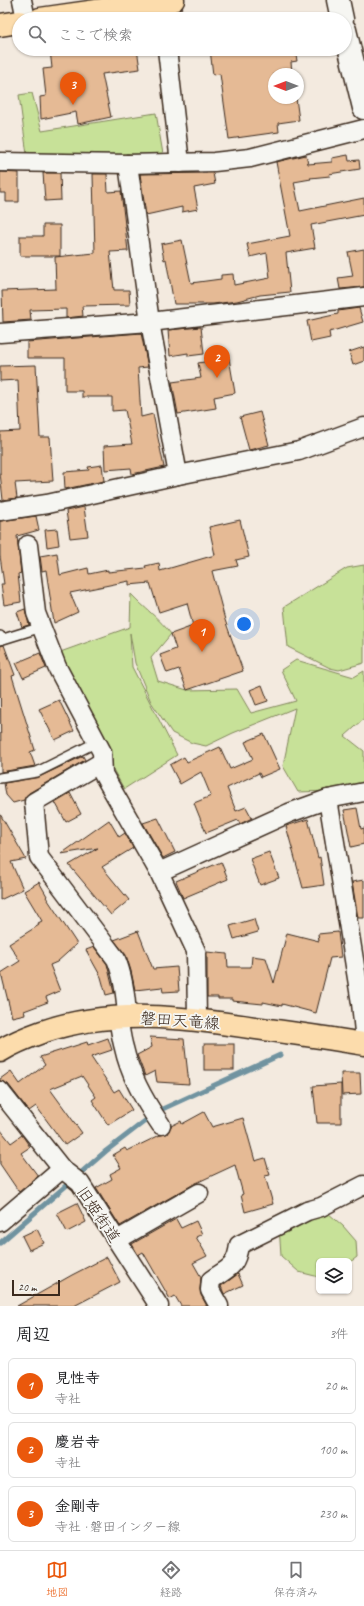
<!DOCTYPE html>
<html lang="ja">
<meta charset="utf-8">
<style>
body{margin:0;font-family:Caveat,"Klee One",sans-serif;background:#f6f6f6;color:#202124}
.controls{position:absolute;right:12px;bottom:12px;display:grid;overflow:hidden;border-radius:6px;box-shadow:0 1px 3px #0004}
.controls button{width:36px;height:36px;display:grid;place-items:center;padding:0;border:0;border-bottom:1px solid #e0e0e0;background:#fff;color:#202124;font:20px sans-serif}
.compass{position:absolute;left:268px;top:68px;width:36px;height:36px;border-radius:50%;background:#fff;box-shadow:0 1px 3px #0004;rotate:270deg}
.scale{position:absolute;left:12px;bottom:10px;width:48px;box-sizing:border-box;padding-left:4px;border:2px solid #3b2a1e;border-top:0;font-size:11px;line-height:14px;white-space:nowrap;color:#3b2a1e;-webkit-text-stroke:3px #f6f6f2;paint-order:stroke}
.you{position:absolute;left:244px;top:624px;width:14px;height:14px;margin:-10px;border:3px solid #fff;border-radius:50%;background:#1a73e8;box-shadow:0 0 0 6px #1a73e833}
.badge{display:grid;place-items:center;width:26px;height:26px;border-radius:50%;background:#ea580c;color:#fff;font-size:13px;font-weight:700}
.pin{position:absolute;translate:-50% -33px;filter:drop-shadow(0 1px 2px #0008)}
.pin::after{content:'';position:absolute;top:21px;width:14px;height:12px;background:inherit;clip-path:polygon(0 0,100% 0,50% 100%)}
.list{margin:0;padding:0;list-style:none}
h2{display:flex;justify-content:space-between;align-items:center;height:52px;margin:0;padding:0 16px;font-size:17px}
h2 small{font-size:13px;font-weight:400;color:#757577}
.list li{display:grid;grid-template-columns:26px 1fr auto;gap:12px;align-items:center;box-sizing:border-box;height:56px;margin:0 8px 8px;padding:0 8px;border:1px solid #e0e0e0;border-radius:6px}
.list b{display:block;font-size:15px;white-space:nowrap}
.list p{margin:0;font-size:13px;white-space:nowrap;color:#757577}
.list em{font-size:13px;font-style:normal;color:#757577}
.icon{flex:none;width:22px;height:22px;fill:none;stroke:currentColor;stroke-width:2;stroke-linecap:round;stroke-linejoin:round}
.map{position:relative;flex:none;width:364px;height:1306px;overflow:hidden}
.search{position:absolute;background:#fff;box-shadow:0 1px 3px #0004;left:12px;right:12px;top:12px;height:44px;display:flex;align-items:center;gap:10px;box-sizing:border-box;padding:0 14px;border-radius:22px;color:#757577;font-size:15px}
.sheet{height:244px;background:#fff}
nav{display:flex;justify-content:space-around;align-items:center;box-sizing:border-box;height:56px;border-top:1px solid #e0e0e0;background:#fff;font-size:11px;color:#757577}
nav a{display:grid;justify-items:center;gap:2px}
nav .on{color:#ea580c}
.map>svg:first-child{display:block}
</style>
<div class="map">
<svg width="364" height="1306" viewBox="0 0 364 1306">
<rect width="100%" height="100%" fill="#f3eadf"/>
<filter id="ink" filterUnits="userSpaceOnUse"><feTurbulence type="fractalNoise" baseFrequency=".025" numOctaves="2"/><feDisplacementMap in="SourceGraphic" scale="8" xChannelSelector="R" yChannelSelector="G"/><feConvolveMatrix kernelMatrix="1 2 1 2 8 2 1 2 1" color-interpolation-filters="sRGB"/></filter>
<g filter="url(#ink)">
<g fill="#c7e198" stroke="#81865b">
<polygon points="32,93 42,131 156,113 163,154 27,155 19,95"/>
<polygon points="364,565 364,663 339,670 330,668 288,647 284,607 347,568"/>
<path d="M 131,594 C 144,608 160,619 171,634 L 151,658 L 158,681 L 187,690 L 237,689 L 251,713 L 296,701 L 281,670 L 296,660 L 354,677 L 364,671 L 364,719 L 345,736 L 364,751 L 364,785 L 330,791 L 298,792 L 283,766 L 295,708 L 233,733 L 206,746 L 192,743 L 172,733 L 151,702 L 135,663 L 130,633 L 132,667 L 177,755 L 124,789 L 78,707 L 52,655 L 130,627 Z"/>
<polygon points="328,1213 343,1226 356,1241 357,1257 349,1263 349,1261 319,1261 319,1277 299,1272 281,1256 279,1225"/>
</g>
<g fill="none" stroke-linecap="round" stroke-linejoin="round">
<polyline stroke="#7093a0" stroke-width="5" points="0,1243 106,1151 158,1111 280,1055"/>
</g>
<g fill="#e5ba95" stroke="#3b2a1e">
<polygon points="56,49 137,49 140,69 102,74 111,117 78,124 76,112 41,119 40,97 46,96 43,69 52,68 50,50"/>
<polygon points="210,49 295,49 297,61 291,62 292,74 274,74 274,98 296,98 299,120 278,123 279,132 229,139 220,74 213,75"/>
<polygon points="306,155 308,164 332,162 332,158 348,155 349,161 359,160 360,169 329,174 330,176 310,178 311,179 294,182 300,211 364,198 364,215 311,225 315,248 286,253 290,292 260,295 237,301 213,304 174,304 166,259 164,260 161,244 182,240 191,283 221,279 221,275 233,274 234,285 270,278 267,253 250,257 247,244 290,236 276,162"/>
<polygon points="0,172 19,173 19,202 6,202 6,193 0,193"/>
<polygon points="43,173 60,173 61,200 45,201"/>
<polygon points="213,173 215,184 194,188 198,209 182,212 182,207 146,215 140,174"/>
<polygon points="93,174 107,174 108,192 121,191 128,251 110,252 114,290 129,290 130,305 82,306 83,316 66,318 66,309 30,310 31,320 3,322 2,291 56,289 55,257 95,253"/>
<polygon points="43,225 60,225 60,256 20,256 20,236 43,236"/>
<polygon points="364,249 364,287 340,289 338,278 353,276 348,252"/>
<polygon points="359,308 363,322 329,332 330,338 311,342 307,321 338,314 338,311"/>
<polygon points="201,327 204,354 188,356 188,353 170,356 168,330"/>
<polygon points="141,333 148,367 138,368 141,417 153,414 164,467 132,474 131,468 105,470 104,446 132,444 125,410 112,411 112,397 82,397 82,391 65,391 65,358 27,358 27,342"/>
<polygon points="364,347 364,361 353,365 349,352"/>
<polygon points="229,358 235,393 214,397 216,408 178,414 172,382 201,378 198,363"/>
<polygon points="36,365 40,437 50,437 53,481 15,483 17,498 3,500 0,473 0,432 20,431 18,380 0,381 0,366"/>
<polygon points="260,412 269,445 249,450 240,417"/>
<polygon points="102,465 104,481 65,489 64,472 89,470 88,467"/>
<polygon points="84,507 88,536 70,538 66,511"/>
<polygon points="36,516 39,530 17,536 21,573 18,574 21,602 4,605 1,584 4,584 0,556 0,521"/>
<polygon points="240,520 249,557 236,560 238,566 212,571 225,620 243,671 187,690 179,669 167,673 160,655 176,649 171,634 193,626 187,603 159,612 150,583 129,585 129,581 70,593 78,612 54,623 46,570 42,571 40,556 57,553 60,575 88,568 89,574 108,570 108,572 146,568 145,566 159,563 160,571 215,555 209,527"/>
<polygon points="57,529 59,545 47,547 45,530"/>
<polygon points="25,609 29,625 22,627 17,612"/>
<polygon points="4,645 15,675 12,676 35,750 30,752 35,766 1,772 0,646"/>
<polygon points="40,653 46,668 23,678 16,663"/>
<polygon points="262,685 268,701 256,705 250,690"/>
<polygon points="59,700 74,731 55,740 39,709"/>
<polygon points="264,734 280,769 261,777 259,773 227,788 236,811 246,807 252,818 240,824 238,820 206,833 194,803 211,796 201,772 180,784 170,765 184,757 187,762 220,747 230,769 253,759 245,742"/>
<polygon points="83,756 85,760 29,793 24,800 13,803 6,795 4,783 39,777"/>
<polygon points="70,793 81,814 66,822 55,802"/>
<polygon points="357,808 361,829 364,828 364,844 351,847 344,810"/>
<polygon points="0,814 26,859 11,862 23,889 0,900"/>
<polygon points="158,818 175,852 163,858 143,823"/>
<polygon points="308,819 318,858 320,857 324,885 303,888 286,826"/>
<polygon points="109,820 119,837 125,833 133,848 102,867 129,900 111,915 69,865 98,848 61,854"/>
<polygon points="269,852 279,878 260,885 250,859"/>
<polygon points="221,862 228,879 183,898 176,881"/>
<polygon points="364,880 364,918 358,918 352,882"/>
<polygon points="39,882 47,896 46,897 77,944 57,962 50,965 60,991 46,997 48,1002 24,1011 25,1014 12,1017 1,973 20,961 9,944 39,925 38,923 42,921 24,891"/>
<polygon points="254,919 258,932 234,939 230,926"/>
<polygon points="138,931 153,969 177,967 179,991 163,992 162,987 135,990 131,971 126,955 114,940"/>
<polygon points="338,932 341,957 330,958 316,1013 282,1004 282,1006 263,1002 263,1004 232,1001 232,999 218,999 218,997 207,997 207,952 227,954 228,967 251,967 252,956 266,958 274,983 287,933 319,941 318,934"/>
<polygon points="94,947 107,964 114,993 106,995 101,977 86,950"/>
<polygon points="150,1037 184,1039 189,1084 157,1082 155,1071 145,1076 137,1055 152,1047"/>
<polygon points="108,1038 112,1050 91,1057 114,1092 119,1089 132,1110 108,1125 92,1100 96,1097 82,1076 50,1089 82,1133 65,1145 36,1106 29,1111 8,1084 0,1081 0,1079 11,1071 20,1084 45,1065 40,1057 87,1042 88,1045"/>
<rect x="204" y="1044" width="30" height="26"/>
<polygon points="341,1073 360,1073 361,1094 342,1095"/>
<polygon points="341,1084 341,1123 317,1123 313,1086"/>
<polygon points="204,1112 212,1127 243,1118 255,1161 265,1158 270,1175 265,1176 273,1204 245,1212 241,1195 243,1194 235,1165 194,1184 120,1226 96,1188 112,1179 110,1174 121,1168 113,1155 125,1148 127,1151 160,1135 167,1134 171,1126 181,1121 182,1124"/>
<polygon points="0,1129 11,1143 22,1135 30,1147 21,1153 38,1176 19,1192 0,1164"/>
<polygon points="77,1203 86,1222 67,1232 57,1213"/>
<polygon points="176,1219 181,1228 196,1221 202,1234 196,1237 207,1256 193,1263 201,1277 200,1289 201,1295 207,1306 181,1306 175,1296 170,1299 143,1252 138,1255 132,1244"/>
<polygon points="37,1229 44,1243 29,1250 22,1236"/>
<polygon points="107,1257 120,1282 74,1306 17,1306 72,1275"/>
<polygon points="238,1274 243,1285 224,1294 221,1286"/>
</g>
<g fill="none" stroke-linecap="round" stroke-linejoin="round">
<g stroke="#3b2a1e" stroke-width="12">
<g id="lane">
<polyline points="0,636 0,640 42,627"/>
<polyline points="0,778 37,772 97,742"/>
</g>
</g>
<g stroke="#3b2a1e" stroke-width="21">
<g id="street">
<polyline points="22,0 26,19"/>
<polyline points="162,0 164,19"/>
<polyline points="167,49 180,163"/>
<polyline points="0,162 128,164 214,162 250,158 364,129"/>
<polyline points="128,164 150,322 178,475"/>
<polyline points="0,333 150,322 364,297"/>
<polyline points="0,511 47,504 178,475 299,451 364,427"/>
<polyline points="28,545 36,613 57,667 102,752 103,774 159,872 196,951 197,1019"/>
<path d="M 102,762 L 34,802 L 39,857 L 116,959 C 124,978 126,997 127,1017"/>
<polyline points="328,799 361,1003 364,1032"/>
<polyline points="159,872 289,813 328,799 364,792"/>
<path d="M 118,1017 C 120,1028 121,1038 124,1048 C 130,1075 145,1102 161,1125"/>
<polyline points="0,1091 62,1169 80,1183 159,1306"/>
<polyline points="0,1222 62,1169"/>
<polyline points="117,1240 199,1193"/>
<path d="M 219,1306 L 210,1290 L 211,1280 C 228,1268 236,1268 239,1245 L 307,1211 L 321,1207 L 364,1185"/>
</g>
</g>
<g stroke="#3b2a1e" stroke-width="25">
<g id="secondary">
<polyline points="338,0 342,19"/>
<polyline points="345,30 364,108"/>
</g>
</g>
<g stroke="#3b2a1e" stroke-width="25">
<g id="primary">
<polyline points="40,19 173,0"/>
<polyline points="0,25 19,22"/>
<path d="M 0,1051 C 13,1043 28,1037 42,1032 C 112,1008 184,1017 255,1028 C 292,1033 328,1038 364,1044"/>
</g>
</g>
<use href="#lane" stroke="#f6f6f2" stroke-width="9"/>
<use href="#street" stroke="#f6f6f2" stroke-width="18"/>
<use href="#secondary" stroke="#f6f6f2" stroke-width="22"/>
<use href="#primary" stroke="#fcdcac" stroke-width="22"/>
</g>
</g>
<g text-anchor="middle" stroke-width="3.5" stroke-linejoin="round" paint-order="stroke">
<g font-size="16" fill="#3b2a1e" stroke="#f6f6f2">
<text transform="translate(180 1020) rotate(4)" y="6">磐田天竜線</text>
<text transform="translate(99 1214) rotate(56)" y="6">旧姫街道</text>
</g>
</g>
</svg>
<div class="controls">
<button><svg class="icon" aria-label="layers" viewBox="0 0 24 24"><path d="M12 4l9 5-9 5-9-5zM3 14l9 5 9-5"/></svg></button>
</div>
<svg class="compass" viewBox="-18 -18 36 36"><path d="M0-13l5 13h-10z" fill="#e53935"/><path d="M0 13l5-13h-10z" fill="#757577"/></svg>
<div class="scale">20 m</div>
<div class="you"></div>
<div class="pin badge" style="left:202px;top:652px">1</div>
<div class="pin badge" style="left:217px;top:378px">2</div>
<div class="pin badge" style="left:73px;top:105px">3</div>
<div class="search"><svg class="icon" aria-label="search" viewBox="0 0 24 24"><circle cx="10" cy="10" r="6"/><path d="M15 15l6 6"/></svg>ここで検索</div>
</div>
<section class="sheet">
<h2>周辺<small>3件</small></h2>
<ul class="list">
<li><span class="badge">1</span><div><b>見性寺</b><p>寺社</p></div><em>20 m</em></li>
<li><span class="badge">2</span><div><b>慶岩寺</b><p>寺社</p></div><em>100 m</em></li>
<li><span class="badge">3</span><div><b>金剛寺</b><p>寺社 · 磐田インター線</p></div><em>230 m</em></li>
</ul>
</section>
<nav>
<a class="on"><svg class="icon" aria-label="map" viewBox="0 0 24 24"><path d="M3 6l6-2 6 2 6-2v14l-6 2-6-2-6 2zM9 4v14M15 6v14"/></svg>地図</a>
<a><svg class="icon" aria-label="directions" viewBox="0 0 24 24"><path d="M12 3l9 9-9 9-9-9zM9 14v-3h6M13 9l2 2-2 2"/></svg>経路</a>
<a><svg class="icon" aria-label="saved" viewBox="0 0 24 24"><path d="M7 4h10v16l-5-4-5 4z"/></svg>保存済み</a>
</nav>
